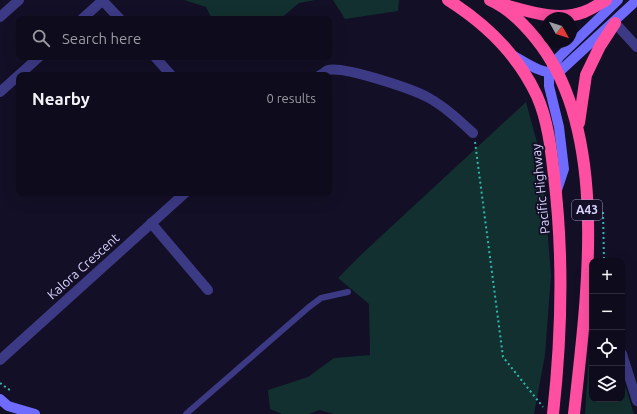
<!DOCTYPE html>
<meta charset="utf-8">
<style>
body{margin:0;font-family:Ubuntu,sans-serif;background:#1c1929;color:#f1f3f6}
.controls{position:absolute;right:12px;bottom:12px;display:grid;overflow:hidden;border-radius:8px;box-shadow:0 4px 16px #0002}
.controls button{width:36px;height:36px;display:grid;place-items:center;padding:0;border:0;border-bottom:1px solid #2e2b3b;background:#0e0b1c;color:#f1f3f6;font:20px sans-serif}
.compass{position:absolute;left:541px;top:12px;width:36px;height:36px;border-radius:50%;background:#0e0b1c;box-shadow:0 4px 16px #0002;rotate:129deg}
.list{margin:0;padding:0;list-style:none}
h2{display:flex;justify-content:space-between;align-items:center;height:52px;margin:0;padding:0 16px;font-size:17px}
h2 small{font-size:13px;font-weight:400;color:#9b9ba3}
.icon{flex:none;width:22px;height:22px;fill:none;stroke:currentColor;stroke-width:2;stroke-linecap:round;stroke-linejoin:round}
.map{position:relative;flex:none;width:637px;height:414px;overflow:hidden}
.search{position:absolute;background:#0e0b1c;box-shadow:0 4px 16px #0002;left:16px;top:16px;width:316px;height:44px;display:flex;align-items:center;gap:10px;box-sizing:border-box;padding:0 14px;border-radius:8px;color:#9b9ba3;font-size:15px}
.panel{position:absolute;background:#0e0b1c;box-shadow:0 4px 16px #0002;left:16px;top:72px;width:316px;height:124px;border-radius:8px}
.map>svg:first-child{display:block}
</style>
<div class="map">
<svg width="637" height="414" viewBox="0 0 637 414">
<rect width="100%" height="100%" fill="#130f26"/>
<g fill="#12302f">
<polygon points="184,0 315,0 299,3 280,19 212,19 206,7"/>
<polygon points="333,0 399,0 398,11 345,19"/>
<polygon points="526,102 542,161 551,275 545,355 534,414 334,414 319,410 309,414 282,414 270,409 268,390 308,377 334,358 370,355 369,304 338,278 364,252"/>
<polygon points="591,325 592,399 622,399 622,376 634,414 585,414"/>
</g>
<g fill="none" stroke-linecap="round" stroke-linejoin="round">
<g stroke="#2fb8b0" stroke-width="2" stroke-dasharray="2 3" stroke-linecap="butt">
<polyline points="475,142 503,357 543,407"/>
<polyline points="603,212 604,261"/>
<polyline points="0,383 11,391"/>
</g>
<polyline stroke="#3d3a85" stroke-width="6" points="186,414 309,307 321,298 348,292"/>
<g stroke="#3d3a85" stroke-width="10">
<polyline points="102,0 120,19"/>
<polyline points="0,17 19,0"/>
<polyline points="82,19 103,0"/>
<polyline points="615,23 637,47"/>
<polyline points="155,57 171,75"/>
<path d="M 320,75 C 323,74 326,71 328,70 C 344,66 413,89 429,98 C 445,107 459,120 473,133"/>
<polyline points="0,92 39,57"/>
<polyline points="151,223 208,290"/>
<polyline points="622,354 637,401"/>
<polyline points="0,360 185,193"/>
</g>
<g stroke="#6f6bff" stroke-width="10">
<path d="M 512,55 C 525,62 543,76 559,72 L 637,0"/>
<polyline points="556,193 564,169 559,127 549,86 549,73 559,57 618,0"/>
<polyline points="0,399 8,406 35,414"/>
</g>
<g stroke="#ff4fa3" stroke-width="12">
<path d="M 448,0 C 486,24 518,55 537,96 C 548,121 551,149 554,176 C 564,257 562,333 553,414"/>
<path d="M 490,0 C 508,8 524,24 536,39 C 612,132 586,302 574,414"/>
<path d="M 501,4 C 528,11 557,22 584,12 C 592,9 599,4 606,0"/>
<polyline points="579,123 586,75 600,46 615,23"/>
</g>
</g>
<g text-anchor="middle" stroke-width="4" stroke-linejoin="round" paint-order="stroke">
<rect fill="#130f26" stroke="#9e99be" stroke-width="1" x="572" y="200" width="30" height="20" rx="3"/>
<g font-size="12" font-weight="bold" fill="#d9d4ff">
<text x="587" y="214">A43</text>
</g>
<g font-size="13" fill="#d9d4ff" stroke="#130f26">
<text transform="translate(540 189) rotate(-96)" y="5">Pacific Highway</text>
<text transform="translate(83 266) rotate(-42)" y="5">Kalora Crescent</text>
</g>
</g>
</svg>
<div class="controls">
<button>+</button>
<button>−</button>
<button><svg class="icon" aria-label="locate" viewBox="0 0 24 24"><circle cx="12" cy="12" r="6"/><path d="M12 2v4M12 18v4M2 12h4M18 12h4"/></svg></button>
<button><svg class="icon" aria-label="layers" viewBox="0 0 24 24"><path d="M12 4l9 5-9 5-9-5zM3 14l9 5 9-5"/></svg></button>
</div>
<svg class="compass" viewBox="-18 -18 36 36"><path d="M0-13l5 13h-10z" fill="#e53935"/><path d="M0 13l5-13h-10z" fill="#9b9ba3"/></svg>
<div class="search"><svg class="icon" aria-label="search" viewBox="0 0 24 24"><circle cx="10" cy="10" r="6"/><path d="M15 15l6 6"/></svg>Search here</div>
<section class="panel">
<h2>Nearby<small>0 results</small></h2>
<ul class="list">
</ul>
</section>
</div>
